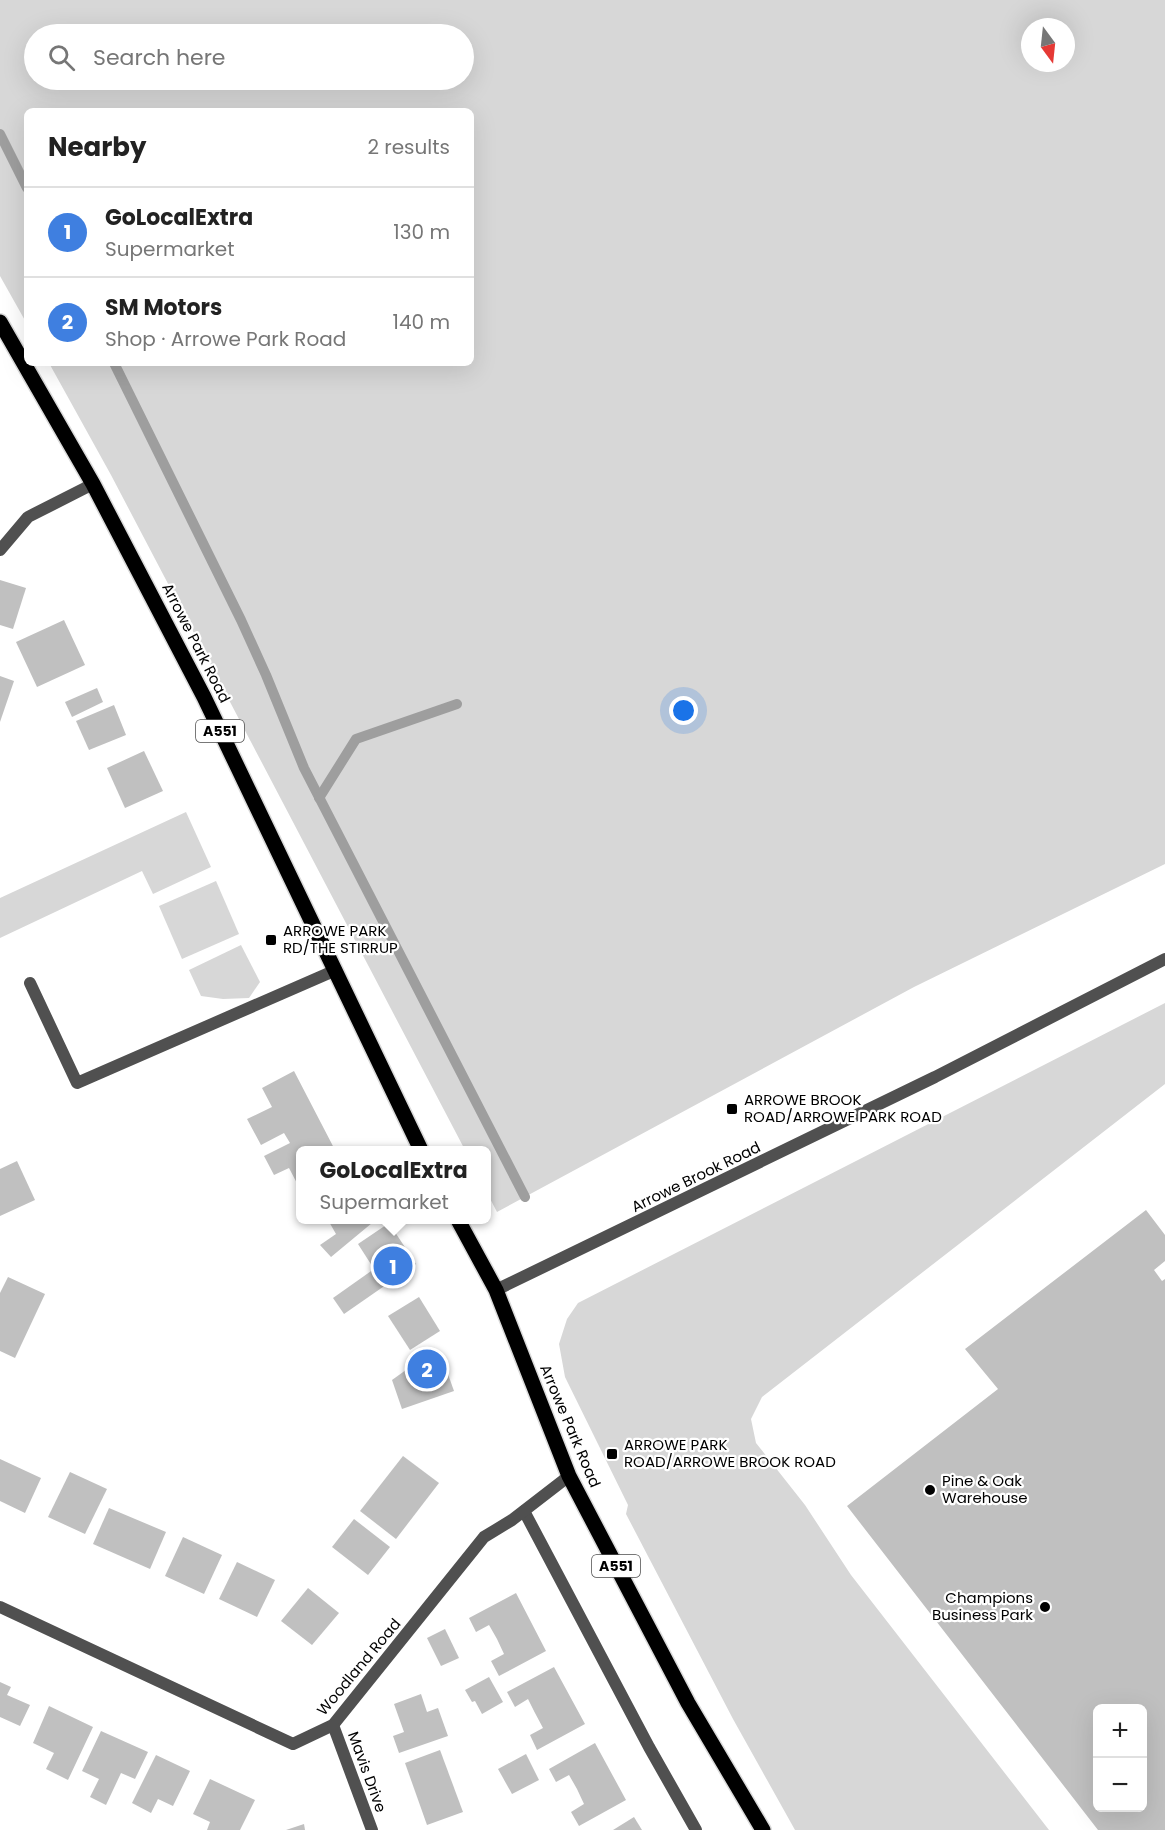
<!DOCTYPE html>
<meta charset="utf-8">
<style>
body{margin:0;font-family:Poppins,sans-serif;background:#f2f2f2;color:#222}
.controls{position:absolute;right:18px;bottom:18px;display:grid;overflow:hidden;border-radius:9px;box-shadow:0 6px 24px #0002}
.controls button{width:54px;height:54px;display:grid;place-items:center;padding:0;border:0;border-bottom:2px solid #e0e0e0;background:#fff;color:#222;font:30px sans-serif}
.compass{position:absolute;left:1021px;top:18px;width:54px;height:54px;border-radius:50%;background:#fff;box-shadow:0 6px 24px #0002;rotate:165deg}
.you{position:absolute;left:684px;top:711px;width:21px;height:21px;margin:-15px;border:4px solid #fff;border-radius:50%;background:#1a73e8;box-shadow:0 0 0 9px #1a73e833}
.badge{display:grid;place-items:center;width:39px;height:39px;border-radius:50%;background:#1a73e8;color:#fff;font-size:20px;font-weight:700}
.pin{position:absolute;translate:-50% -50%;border:3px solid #fff;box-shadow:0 2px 6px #0006}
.popup{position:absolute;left:296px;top:1146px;width:195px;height:78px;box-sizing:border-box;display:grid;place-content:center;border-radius:9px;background:#fff;filter:drop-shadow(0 2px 4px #0005);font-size:20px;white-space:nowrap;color:#767676}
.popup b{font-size:22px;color:#222}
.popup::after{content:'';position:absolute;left:50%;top:100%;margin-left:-12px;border:12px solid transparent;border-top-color:#fff}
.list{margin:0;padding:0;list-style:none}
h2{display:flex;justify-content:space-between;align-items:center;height:78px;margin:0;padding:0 24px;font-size:26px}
h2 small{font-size:20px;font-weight:400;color:#767676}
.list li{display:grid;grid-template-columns:39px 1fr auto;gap:18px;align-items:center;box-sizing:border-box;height:90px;padding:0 24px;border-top:2px solid #e0e0e0}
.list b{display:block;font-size:22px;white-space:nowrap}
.list p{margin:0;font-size:20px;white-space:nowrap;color:#767676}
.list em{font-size:20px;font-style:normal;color:#767676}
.icon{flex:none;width:33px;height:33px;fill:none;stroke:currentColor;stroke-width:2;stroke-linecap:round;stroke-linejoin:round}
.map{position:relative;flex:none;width:1165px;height:1830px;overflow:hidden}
.search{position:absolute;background:#fff;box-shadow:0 6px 24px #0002;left:24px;top:24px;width:450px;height:66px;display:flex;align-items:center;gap:15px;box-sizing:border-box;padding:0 21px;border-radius:33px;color:#767676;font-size:22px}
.panel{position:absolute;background:#fff;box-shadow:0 6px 24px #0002;left:24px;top:108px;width:450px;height:258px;border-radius:9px}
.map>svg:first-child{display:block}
</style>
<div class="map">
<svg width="1165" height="1830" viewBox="0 0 1165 1830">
<rect width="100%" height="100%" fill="#fff"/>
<g fill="#d7d7d7" fill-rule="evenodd">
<path d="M 0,0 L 1165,0 L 1165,864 L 914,987 L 497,1212 L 486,1191 L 486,1150 L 465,1150 L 111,475 L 49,363 L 471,363 L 471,111 L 27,111 L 27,324 L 0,276 ZM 1030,27 L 1066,27 L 1066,63 L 1030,63 ZM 34,34 L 464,34 L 464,80 L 34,80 Z"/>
<polygon points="186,812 211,867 153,894 142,871 0,938 0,898"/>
<polygon points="216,881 239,934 182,959 159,906"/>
<polygon points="241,945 260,982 249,998 223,999 201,996 189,970"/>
<polygon points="1165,1003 1165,1084 762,1397 751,1419 756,1443 805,1505 851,1575 1049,1830 795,1830 733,1719 626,1514 628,1505 565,1377 559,1344 567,1319 578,1303"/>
</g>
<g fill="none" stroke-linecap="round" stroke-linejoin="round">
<g stroke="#9e9e9e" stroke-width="10">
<polyline points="0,134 27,188"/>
<polyline points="114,363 241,620 266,675 304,768 525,1197"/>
<polyline points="319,798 356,739 457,704"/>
</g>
</g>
<g fill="#c0c0c0" fill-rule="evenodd">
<polygon points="0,580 26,588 13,629 0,625"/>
<polygon points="64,620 85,665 37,687 16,642"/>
<polygon points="0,676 14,681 0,722"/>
<polygon points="97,688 103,702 72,717 65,702"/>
<polygon points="114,705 126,735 89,750 76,721"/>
<polygon points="144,751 163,791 125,808 107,768"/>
<polygon points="294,1071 335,1150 300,1150 300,1189 289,1168 274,1175 264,1156 290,1143 284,1133 261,1145 247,1119 272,1107 262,1088"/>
<polygon points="17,1161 35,1200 0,1216 0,1169"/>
<path d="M 1146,1210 L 1165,1235 L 1165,1261 L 1154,1270 L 1162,1281 L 1165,1279 L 1165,1830 L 1098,1830 L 847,1506 L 998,1389 L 965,1349 ZM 1098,1708 L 1143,1708 L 1143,1808 L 1098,1808 Z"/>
<polygon points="328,1220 370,1220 372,1223 331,1257 320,1245 336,1234"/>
<polygon points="389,1223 416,1264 344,1314 333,1298 374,1269 358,1244"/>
<polygon points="8,1277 45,1294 15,1358 0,1351 0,1293"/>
<polygon points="419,1297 440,1331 410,1350 388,1316"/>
<polygon points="440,1352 454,1391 402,1409 392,1380 424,1357"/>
<polygon points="403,1456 439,1483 396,1539 360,1511"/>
<polygon points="0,1459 41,1478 25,1513 0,1501"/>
<polygon points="70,1472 107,1489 85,1534 48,1517"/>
<polygon points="109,1508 166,1532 150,1569 93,1544"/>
<polygon points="354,1519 390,1547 368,1575 332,1547"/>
<polygon points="183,1537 222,1555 204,1594 165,1576"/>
<polygon points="237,1562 275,1580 257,1617 219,1599"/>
<polygon points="308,1588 339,1613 312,1645 281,1621"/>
<polygon points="516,1593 546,1651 499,1676 491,1661 504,1654 497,1639 489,1625 476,1632 469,1618"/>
<polygon points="445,1629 459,1658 441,1666 427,1638"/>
<polygon points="554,1667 585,1724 537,1750 530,1735 543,1728 535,1713 528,1699 515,1707 507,1692"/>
<polygon points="489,1677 503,1702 482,1714 475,1701 472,1702 465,1690"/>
<polygon points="0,1682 11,1687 7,1695 30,1705 20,1726 0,1717"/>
<polygon points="421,1694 427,1712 438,1708 448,1736 399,1753 393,1736 404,1732 394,1704"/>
<polygon points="49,1706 93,1727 68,1780 46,1769 54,1753 33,1743"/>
<polygon points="101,1731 148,1752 135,1779 121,1773 106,1805 90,1797 99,1779 82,1771"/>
<polygon points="595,1743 626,1800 579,1826 571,1812 584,1804 577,1789 569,1775 556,1782 549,1769"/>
<polygon points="440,1750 463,1812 427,1825 405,1763"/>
<polygon points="526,1754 539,1780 512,1794 498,1769"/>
<polygon points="156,1755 190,1771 173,1806 158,1799 151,1813 132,1803"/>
<polygon points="210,1779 255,1800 240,1830 207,1830 210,1822 193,1814"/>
<polygon points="634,1817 642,1830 613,1830"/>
<polygon points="304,1824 305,1830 286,1830"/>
</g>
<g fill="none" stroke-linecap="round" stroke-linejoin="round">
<g stroke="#dbdbdb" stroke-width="18">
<g id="primary">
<polyline points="0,322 93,484 204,697 421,1150"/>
<polyline points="458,1220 496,1290 569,1476 688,1703 763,1830"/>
</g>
</g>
<polyline stroke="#505050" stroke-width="12" points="30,983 77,1083 336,970"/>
<g stroke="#505050" stroke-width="12">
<polyline points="0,550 28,517 93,484"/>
<polyline points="524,1511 649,1747 696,1830"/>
<polyline points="0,1607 293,1744 333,1725 484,1537 512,1520 569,1476"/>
<polyline points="333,1725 372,1830"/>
</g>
<polyline stroke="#505050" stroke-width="12" points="496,1290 935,1077 1165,959"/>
<use href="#primary" stroke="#000" stroke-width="15"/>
</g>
<g fill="#000" stroke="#fff" stroke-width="2">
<rect x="265" y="934" width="12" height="12" rx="3"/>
<rect x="726" y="1103" width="12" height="12" rx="3"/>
<rect x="606" y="1448" width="12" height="12" rx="3"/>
<circle cx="930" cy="1490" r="6"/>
<circle cx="1045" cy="1607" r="6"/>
</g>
<g text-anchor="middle" stroke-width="4.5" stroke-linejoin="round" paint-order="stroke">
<g fill="#fff" stroke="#4c4c4c" stroke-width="1.5">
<rect x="196" y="720" width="48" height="22" rx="4.5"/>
<rect x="592" y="1555" width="48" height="22" rx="4.5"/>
</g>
<g font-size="14" font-weight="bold" fill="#000">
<text x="220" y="736">A551</text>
<text x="616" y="1571">A551</text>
</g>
<g font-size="15" fill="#000" stroke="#fff">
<text transform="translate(196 643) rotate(63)" y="5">Arrowe Park Road</text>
<text transform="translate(696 1177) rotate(-26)" y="5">Arrowe Brook Road</text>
<text transform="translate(570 1426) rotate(67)" y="5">Arrowe Park Road</text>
<text transform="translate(359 1667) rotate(-50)" y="5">Woodland Road</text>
<text transform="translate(367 1772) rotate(70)" y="5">Mavis Drive</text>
</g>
<g font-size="15" fill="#000" stroke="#fff" text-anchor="start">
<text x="283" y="936">ARROWE PARK<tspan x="283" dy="17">RD/THE STIRRUP</tspan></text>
<text x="744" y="1105">ARROWE BROOK<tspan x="744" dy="17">ROAD/ARROWE PARK ROAD</tspan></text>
<text x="624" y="1450">ARROWE PARK<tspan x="624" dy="17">ROAD/ARROWE BROOK ROAD</tspan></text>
<text x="942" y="1486">Pine &amp; Oak<tspan x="942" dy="17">Warehouse</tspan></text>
<text x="1033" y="1603" text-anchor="end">Champions<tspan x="1033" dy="17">Business Park</tspan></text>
</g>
</g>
</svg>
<div class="controls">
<button>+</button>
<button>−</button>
</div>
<svg class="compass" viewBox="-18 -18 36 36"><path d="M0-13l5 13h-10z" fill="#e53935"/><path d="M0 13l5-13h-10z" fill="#767676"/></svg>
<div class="you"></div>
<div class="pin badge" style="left:393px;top:1266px;background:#3f7fe0">1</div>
<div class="popup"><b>GoLocalExtra</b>Supermarket</div>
<div class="pin badge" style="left:427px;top:1369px;background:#3f7fe0">2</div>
<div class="search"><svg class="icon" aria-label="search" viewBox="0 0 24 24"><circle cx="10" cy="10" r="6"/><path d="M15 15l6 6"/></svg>Search here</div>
<section class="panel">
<h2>Nearby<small>2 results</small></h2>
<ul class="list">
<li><span class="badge" style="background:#3f7fe0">1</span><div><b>GoLocalExtra</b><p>Supermarket</p></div><em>130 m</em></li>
<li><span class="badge" style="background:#3f7fe0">2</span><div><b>SM Motors</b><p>Shop · Arrowe Park Road</p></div><em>140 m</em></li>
</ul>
</section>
</div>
